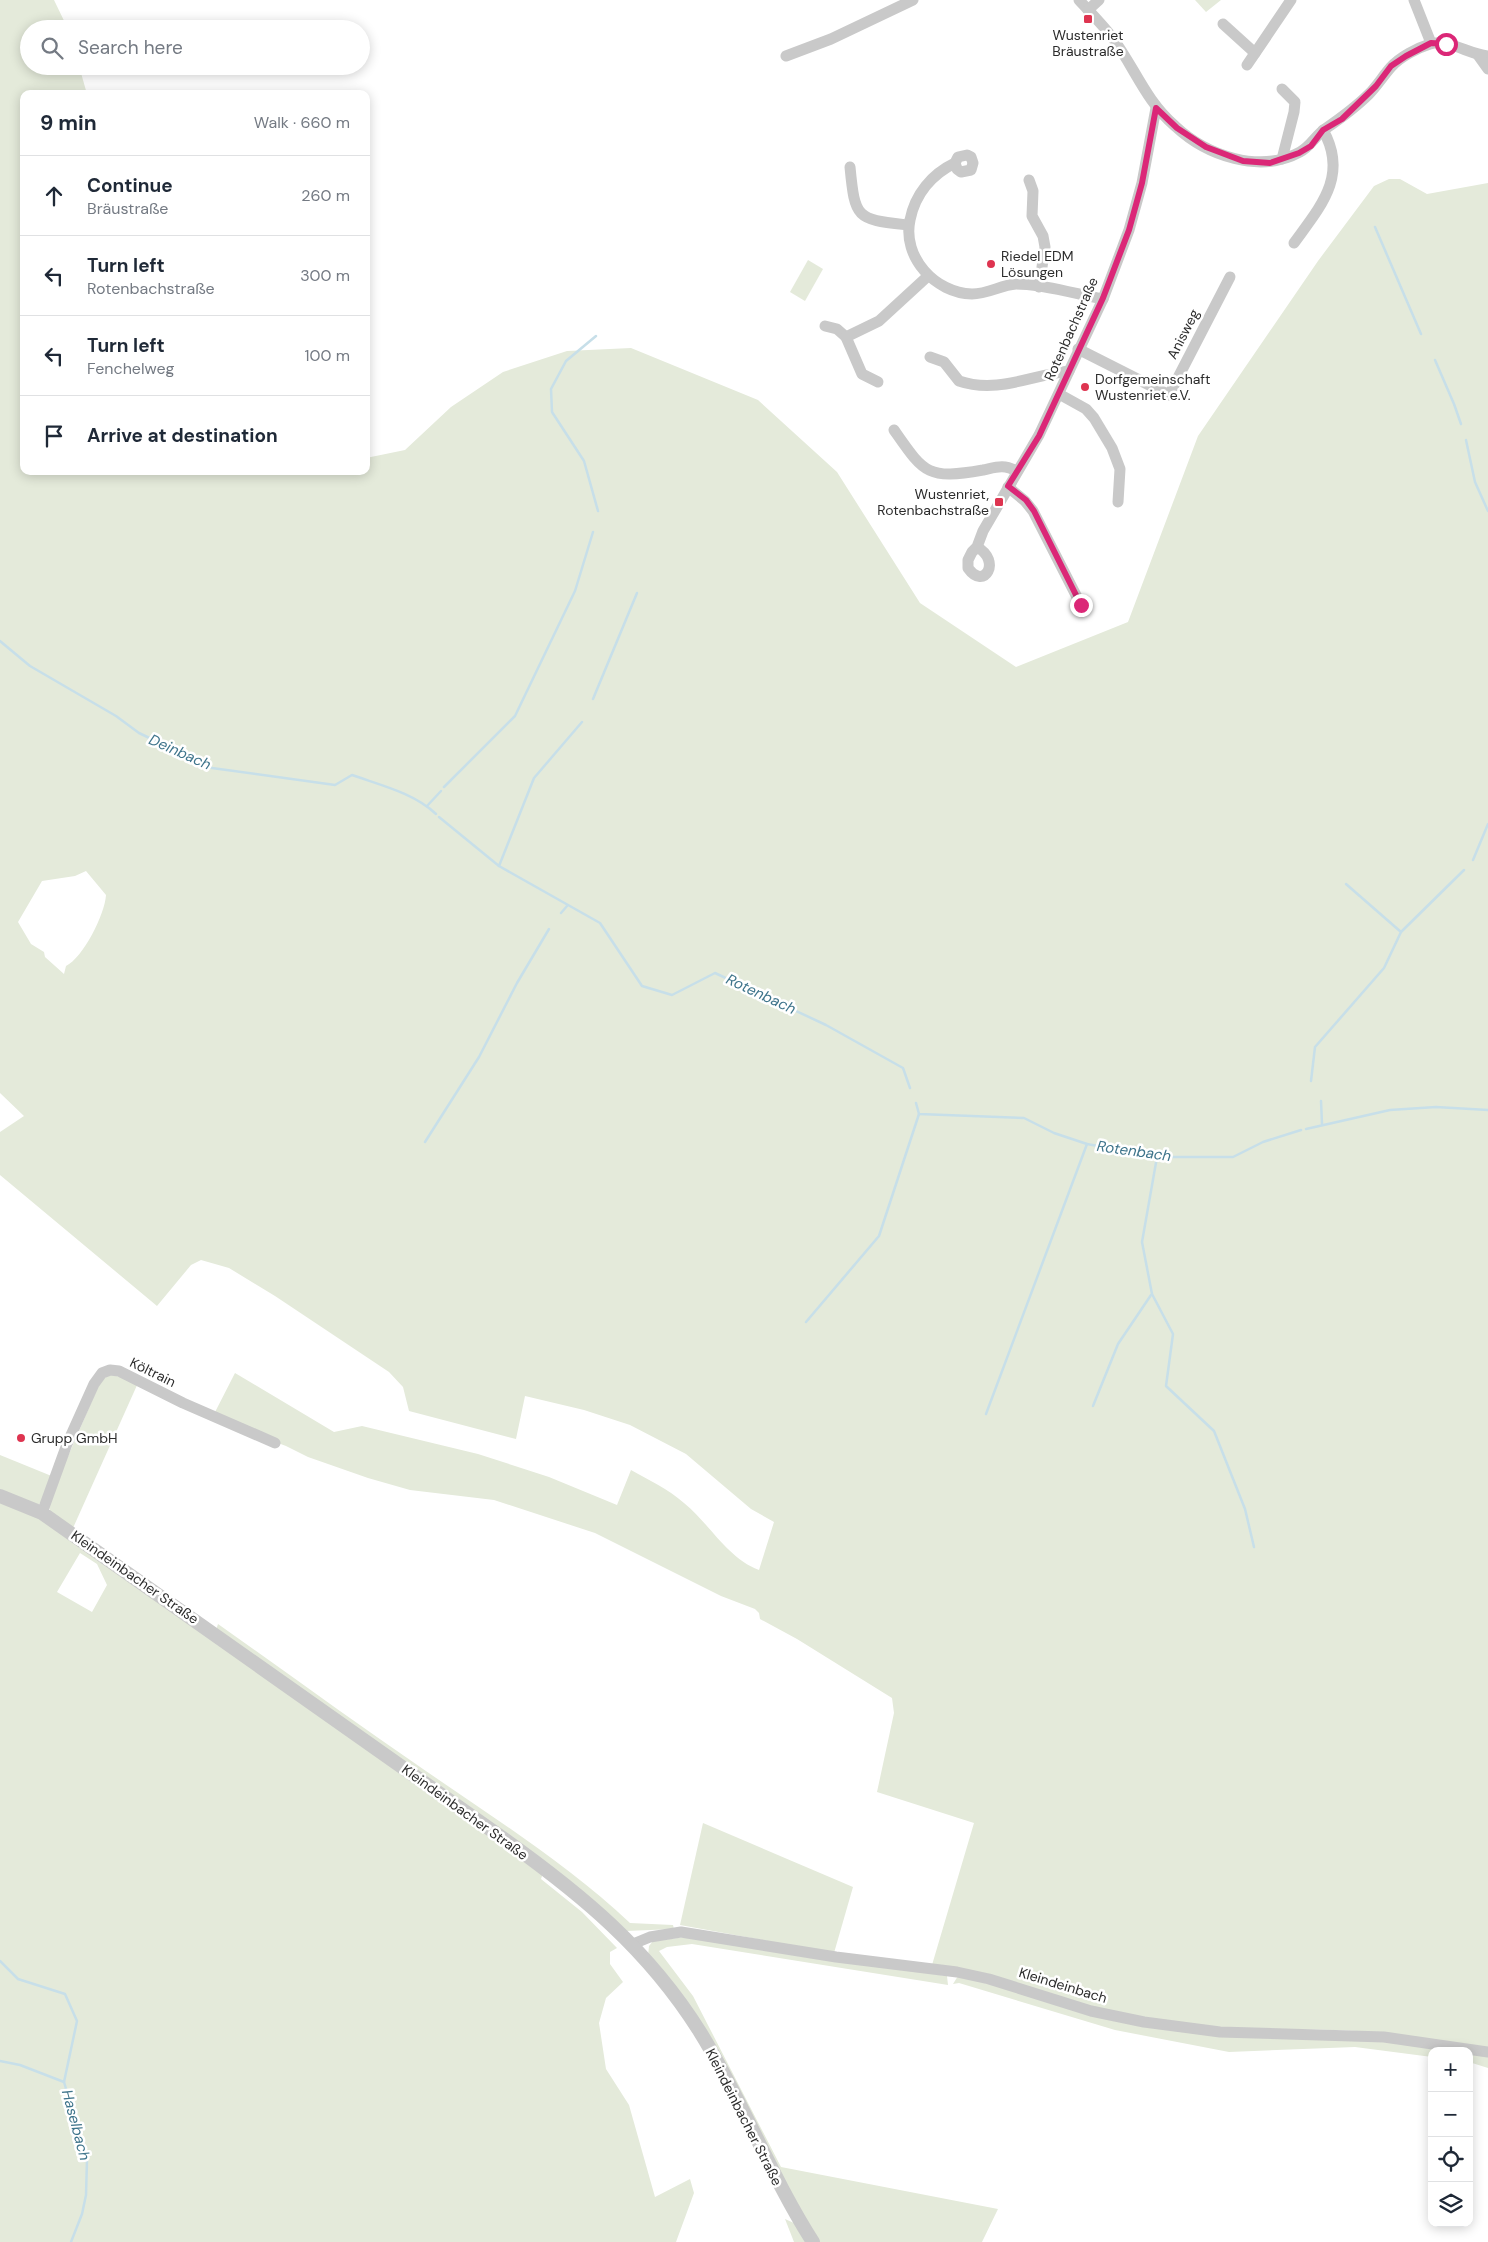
<!DOCTYPE html>
<meta charset="utf-8">
<style>
body{margin:0;font-family:"DM Sans",sans-serif;background:#f6f6f7;color:#1f2937}
.controls{position:absolute;right:15px;bottom:15px;display:grid;overflow:hidden;border-radius:10px;box-shadow:0 2px 12px #0003}
.controls button{width:45px;height:45px;display:grid;place-items:center;padding:0;border:0;border-bottom:1px solid #e0e1e3;background:#fff;color:#1f2937;font:25px sans-serif}
.stop{position:absolute;width:15px;height:15px;margin:-11px;border:4px solid #db2777;border-radius:50%;background:#fff}
.stop.end{background:#db2777;border-color:#fff;box-shadow:0 1px 5px #0008}
.list{margin:0;padding:0;list-style:none}
h2{display:flex;justify-content:space-between;align-items:center;height:65px;margin:0;padding:0 20px;font-size:21px}
h2 small{font-size:16px;font-weight:400;color:#747a83}
.list li{display:grid;grid-template-columns:32px 1fr auto;gap:15px;align-items:center;box-sizing:border-box;height:80px;padding:0 20px;border-top:1px solid #e0e1e3}
.list b{display:block;font-size:19px;white-space:nowrap}
.list p{margin:0;font-size:16px;white-space:nowrap;color:#747a83}
.list em{font-size:16px;font-style:normal;color:#747a83}
.icon{flex:none;width:28px;height:28px;fill:none;stroke:currentColor;stroke-width:2;stroke-linecap:round;stroke-linejoin:round}
.map{position:relative;flex:none;width:1488px;height:2242px;overflow:hidden}
.search{position:absolute;background:#fff;box-shadow:0 2px 12px #0003;left:20px;top:20px;width:350px;height:55px;display:flex;align-items:center;gap:12px;box-sizing:border-box;padding:0 18px;border-radius:28px;color:#747a83;font-size:19px}
.panel{position:absolute;background:#fff;box-shadow:0 2px 12px #0003;left:20px;top:90px;width:350px;height:385px;border-radius:10px}
.map>svg:first-child{display:block}
</style>
<div class="map">
<svg width="1488" height="2242" viewBox="0 0 1488 2242">
<rect width="100%" height="100%" fill="#fff"/>
<g fill="#e4eada" fill-rule="evenodd">
<path d="M 0,0 L 54,0 L 68,29 L 29,29 L 29,66 L 79,66 L 87,94 L 24,94 L 24,471 L 366,471 L 366,458 L 405,450 L 451,407 L 503,372 L 567,351 L 631,348 L 758,400 L 837,472 L 920,603 L 1016,667 L 1128,622 L 1198,436 L 1318,261 L 1374,186 L 1389,179 L 1400,179 L 1427,194 L 1488,183 L 1488,2048 C 1437,2041 1385,2031 1334,2030 C 1280,2028 1224,2033 1171,2024 C 1090,2010 1011,1986 932,1965 L 974,1823 L 877,1792 L 894,1713 L 892,1698 L 797,1639 L 760,1619 L 759,1613 L 755,1609 L 721,1596 L 595,1533 L 494,1500 L 410,1490 L 368,1478 L 308,1457 L 286,1446 L 212,1418 L 235,1373 L 334,1432 L 362,1426 L 478,1454 L 549,1477 L 617,1505 L 631,1470 C 649,1480 668,1489 684,1503 C 710,1524 727,1558 759,1570 L 774,1522 L 751,1509 L 686,1454 L 630,1425 L 584,1410 L 525,1396 L 516,1439 L 409,1411 L 403,1387 L 389,1372 L 275,1296 L 229,1268 L 201,1260 L 191,1265 L 157,1306 L 0,1175 L 0,1132 L 24,1116 L 0,1093 ZM 86,871 L 106,895 C 105,914 83,958 66,966 L 64,974 L 45,957 L 44,952 L 31,944 L 18,922 L 42,881 L 75,876 Z"/>
<polygon points="1195,0 1221,0 1206,12"/>
<polygon points="808,260 823,269 805,301 790,292"/>
<polygon points="111,1374 138,1383 73,1528 49,1515 50,1509 46,1507 101,1380"/>
<polygon points="0,1455 54,1477 42,1502 36,1506 0,1492"/>
<path d="M 0,1500 L 36,1515 L 543,1873 L 541,1879 L 582,1912 L 617,1948 L 610,1952 L 610,1964 L 623,1982 L 606,1998 L 599,2023 L 606,2069 L 629,2105 L 655,2197 L 690,2179 L 694,2193 L 676,2242 L 0,2242 ZM 80,1553 L 97,1564 L 107,1585 L 92,1612 L 57,1592 Z"/>
<path d="M 218,1624 C 286,1672 354,1722 423,1769 C 494,1818 567,1864 630,1923 L 673,1925 L 674,1929 L 626,1931 L 216,1630 Z"/>
<polygon points="703,1823 853,1887 834,1953 680,1925"/>
<polygon points="686,1937 947,1976 948,1985 692,1944 667,1947 659,1951 693,1996 781,2167 998,2209 982,2242 818,2242 648,1956 649,1946 653,1941"/>
<polygon points="958,1976 1141,2024 1343,2036 1460,2051 1432,2051 1432,2057 1355,2047 1229,2052 1115,2030 959,1983 953,1984"/>
<polygon points="1469,2052 1488,2055 1488,2068 1469,2062"/>
<polygon points="785,2219 794,2223 807,2242 794,2242"/>
</g>
<g fill="none" stroke-linecap="round" stroke-linejoin="round">
<g stroke="#c7dfe9" stroke-width="2.5">
<polyline points="1375,227 1421,334"/>
<polyline points="596,336 566,361 551,389 552,412 584,461 598,511"/>
<polyline points="1435,360 1454,404 1461,424"/>
<polyline points="1466,440 1475,482 1488,511"/>
<path d="M 0,641 L 30,666 L 116,716 L 139,733 L 212,768 L 335,785 L 352,775 C 380,785 414,793 436,814"/>
<polyline points="593,699 637,593"/>
<polyline points="444,787 515,716 575,591 593,532"/>
<polyline points="427,806 441,791"/>
<polyline points="439,817 499,866 600,923 642,986 672,995 715,973 826,1025 903,1068 910,1088"/>
<polyline points="1473,860 1488,824"/>
<polyline points="499,866 534,778 582,722"/>
<polyline points="1346,884 1401,932"/>
<polyline points="561,913 567,906"/>
<polyline points="1311,1081 1315,1047 1384,968 1401,932 1464,870"/>
<polyline points="1321,1101 1322,1124"/>
<polyline points="916,1103 919,1114 1024,1118 1054,1133 1087,1144 1157,1157 1233,1157 1263,1142 1301,1130"/>
<polyline points="1306,1129 1390,1110 1436,1107 1488,1110"/>
<polyline points="425,1142 479,1057 517,983 549,929"/>
<polyline points="1157,1157 1142,1242 1152,1294 1173,1334 1166,1386 1214,1431 1245,1509 1254,1547"/>
<polyline points="806,1322 879,1236 919,1114"/>
<polyline points="1093,1406 1118,1344 1151,1295"/>
<polyline points="986,1414 1087,1144"/>
<polyline points="0,1961 18,1979 65,1994 77,2021 64,2082 87,2160 86,2195 82,2214 71,2242"/>
<polyline points="0,2061 20,2065 64,2082"/>
</g>
<g stroke="#c9c9c9" stroke-width="11">
<path d="M 1079,0 C 1090,12 1102,24 1112,37 C 1135,68 1145,100 1175,126 C 1207,156 1260,174 1300,152 C 1311,146 1315,136 1325,129 C 1341,118 1355,108 1369,94 C 1377,86 1383,76 1391,67 C 1400,57 1417,48 1430,44 C 1447,38 1470,55 1488,56"/>
<polyline points="1414,0 1431,43"/>
<polyline points="1088,10 1099,0"/>
<polyline points="1223,24 1255,53"/>
<polyline points="1478,55 1488,69"/>
<polyline points="786,56 831,39 913,0"/>
<polyline points="1247,65 1291,0"/>
<polyline points="1282,89 1295,102 1294,112 1282,159"/>
<path d="M 955,163 L 957,169 L 961,172 L 971,170 L 973,163 L 971,157 L 967,155 L 958,157 L 955,163 C 932,174 915,194 910,220 C 902,257 935,293 972,294 C 988,294 1001,285 1016,284 C 1043,284 1076,294 1103,299"/>
<path d="M 850,167 C 855,220 857,219 908,225"/>
<polyline points="1029,180 1033,191 1032,216 1043,236 1045,247 1039,287"/>
<path d="M 1294,243 C 1320,207 1349,176 1323,130"/>
<polyline points="825,326 837,329 846,337 862,374 878,382"/>
<polyline points="846,337 879,321 928,276"/>
<polyline points="1078,349 1169,395 1230,277"/>
<path d="M 930,357 L 944,362 L 959,381 C 997,394 1032,375 1069,371"/>
<polyline points="1059,394 1086,409 1094,418 1112,448 1120,469 1118,502"/>
<path d="M 894,430 C 924,473 927,480 983,470 C 997,467 1003,464 1017,471"/>
<polyline points="1008,487 1025,501 1033,511 1081,605"/>
<path d="M 977,547 C 1002,561 984,591 968,568 L 968,560 L 972,552 L 977,547 L 983,531 L 1039,435 L 1103,299 L 1129,230 L 1142,183 L 1156,108"/>
<polyline points="42,1513 67,1444 94,1384 102,1373 110,1370 119,1371 183,1403 275,1443"/>
<polyline points="633,1944 650,1937 681,1932 836,1957 957,1972 989,1979 1091,2011 1144,2022 1220,2032 1384,2037 1488,2052"/>
</g>
<path stroke="#c9c9c9" stroke-width="14" d="M 0,1496 L 42,1513 L 504,1839 C 582,1895 648,1949 700,2032 C 742,2099 770,2175 813,2242"/>
</g>
<g fill="none" stroke-linecap="round" stroke-linejoin="round">
<polyline stroke="#db2777" stroke-width="6" points="1081,605 1034,511 1026,500 1008,486 1039,436 1103,298 1129,230 1142,183 1156,108 1177,128 1206,147 1243,161 1270,163 1299,153 1311,146 1323,130 1342,119 1376,86 1391,66 1406,56 1431,43 1446,44"/>
</g>
<g fill="#de3450" stroke="#fff" stroke-width="2">
<rect x="1083" y="14" width="10" height="10" rx="2.5"/>
<circle cx="991" cy="264" r="5"/>
<circle cx="1085" cy="387" r="5"/>
<rect x="994" y="497" width="10" height="10" rx="2.5"/>
<circle cx="21" cy="1438" r="5"/>
</g>
<g text-anchor="middle" stroke-width="5" stroke-linejoin="round" paint-order="stroke">
<g font-size="14" fill="#2c2c2c" stroke="#fff" text-anchor="start">
<text x="1088" y="40" text-anchor="middle">Wustenriet<tspan x="1088" dy="16">Bräustraße</tspan></text>
<text x="1001" y="261">Riedel EDM<tspan x="1001" dy="16">Lösungen</tspan></text>
<text x="1095" y="384">Dorfgemeinschaft<tspan x="1095" dy="16">Wustenriet e.V.</tspan></text>
<text x="989" y="499" text-anchor="end">Wustenriet,<tspan x="989" dy="16">Rotenbachstraße</tspan></text>
<text x="31" y="1443">Grupp GmbH</text>
</g>
<g font-size="14" fill="#2c2c2c" stroke="#fff">
<text transform="translate(1071 329) rotate(-66)" y="5">Rotenbachstraße</text>
<text transform="translate(1183 334) rotate(-63)" y="5">Anisweg</text>
<text transform="translate(153 1372) rotate(26)" y="5">Költrain</text>
<text transform="translate(135 1577) rotate(35)" y="5">Kleindeinbacher Straße</text>
<text transform="translate(465 1812) rotate(36)" y="5">Kleindeinbacher Straße</text>
<text transform="translate(1063 1985) rotate(17)" y="5">Kleindeinbach</text>
<text transform="translate(744 2117) rotate(63)" y="5">Kleindeinbacher Straße</text>
</g>
<g font-size="15" font-style="italic" fill="#3e748b" stroke="#fff">
<text transform="translate(180 752) rotate(24)" y="5">Deinbach</text>
<text transform="translate(761 994) rotate(25)" y="5">Rotenbach</text>
<text transform="translate(1134 1151) rotate(8)" y="5">Rotenbach</text>
<text transform="translate(76 2125) rotate(75)" y="5">Haselbach</text>
</g>
</g>
</svg>
<div class="controls">
<button>+</button>
<button>−</button>
<button><svg class="icon" aria-label="locate" viewBox="0 0 24 24"><circle cx="12" cy="12" r="6"/><path d="M12 2v4M12 18v4M2 12h4M18 12h4"/></svg></button>
<button><svg class="icon" aria-label="layers" viewBox="0 0 24 24"><path d="M12 4l9 5-9 5-9-5zM3 14l9 5 9-5"/></svg></button>
</div>
<div class="stop" style="left:1446px;top:44px"></div>
<div class="stop end" style="left:1081px;top:605px"></div>
<div class="search"><svg class="icon" aria-label="search" viewBox="0 0 24 24"><circle cx="10" cy="10" r="6"/><path d="M15 15l6 6"/></svg>Search here</div>
<section class="panel">
<h2>9 min<small>Walk · 660 m</small></h2>
<ul class="list">
<li><svg class="icon" aria-label="ahead" viewBox="0 0 24 24"><path d="M12 20V5M6 11l6-6 6 6"/></svg><div><b>Continue</b><p>Bräustraße</p></div><em>260 m</em></li>
<li><svg class="icon" aria-label="left" viewBox="0 0 24 24"><path d="M17 20v-9H6M10 6l-5 5 5 5"/></svg><div><b>Turn left</b><p>Rotenbachstraße</p></div><em>300 m</em></li>
<li><svg class="icon" aria-label="left" viewBox="0 0 24 24"><path d="M17 20v-9H6M10 6l-5 5 5 5"/></svg><div><b>Turn left</b><p>Fenchelweg</p></div><em>100 m</em></li>
<li><svg class="icon" aria-label="arrive" viewBox="0 0 24 24"><path d="M6 21V4h12l-3 4 3 4H6"/></svg><div><b>Arrive at destination</b></div></li>
</ul>
</section>
</div>
